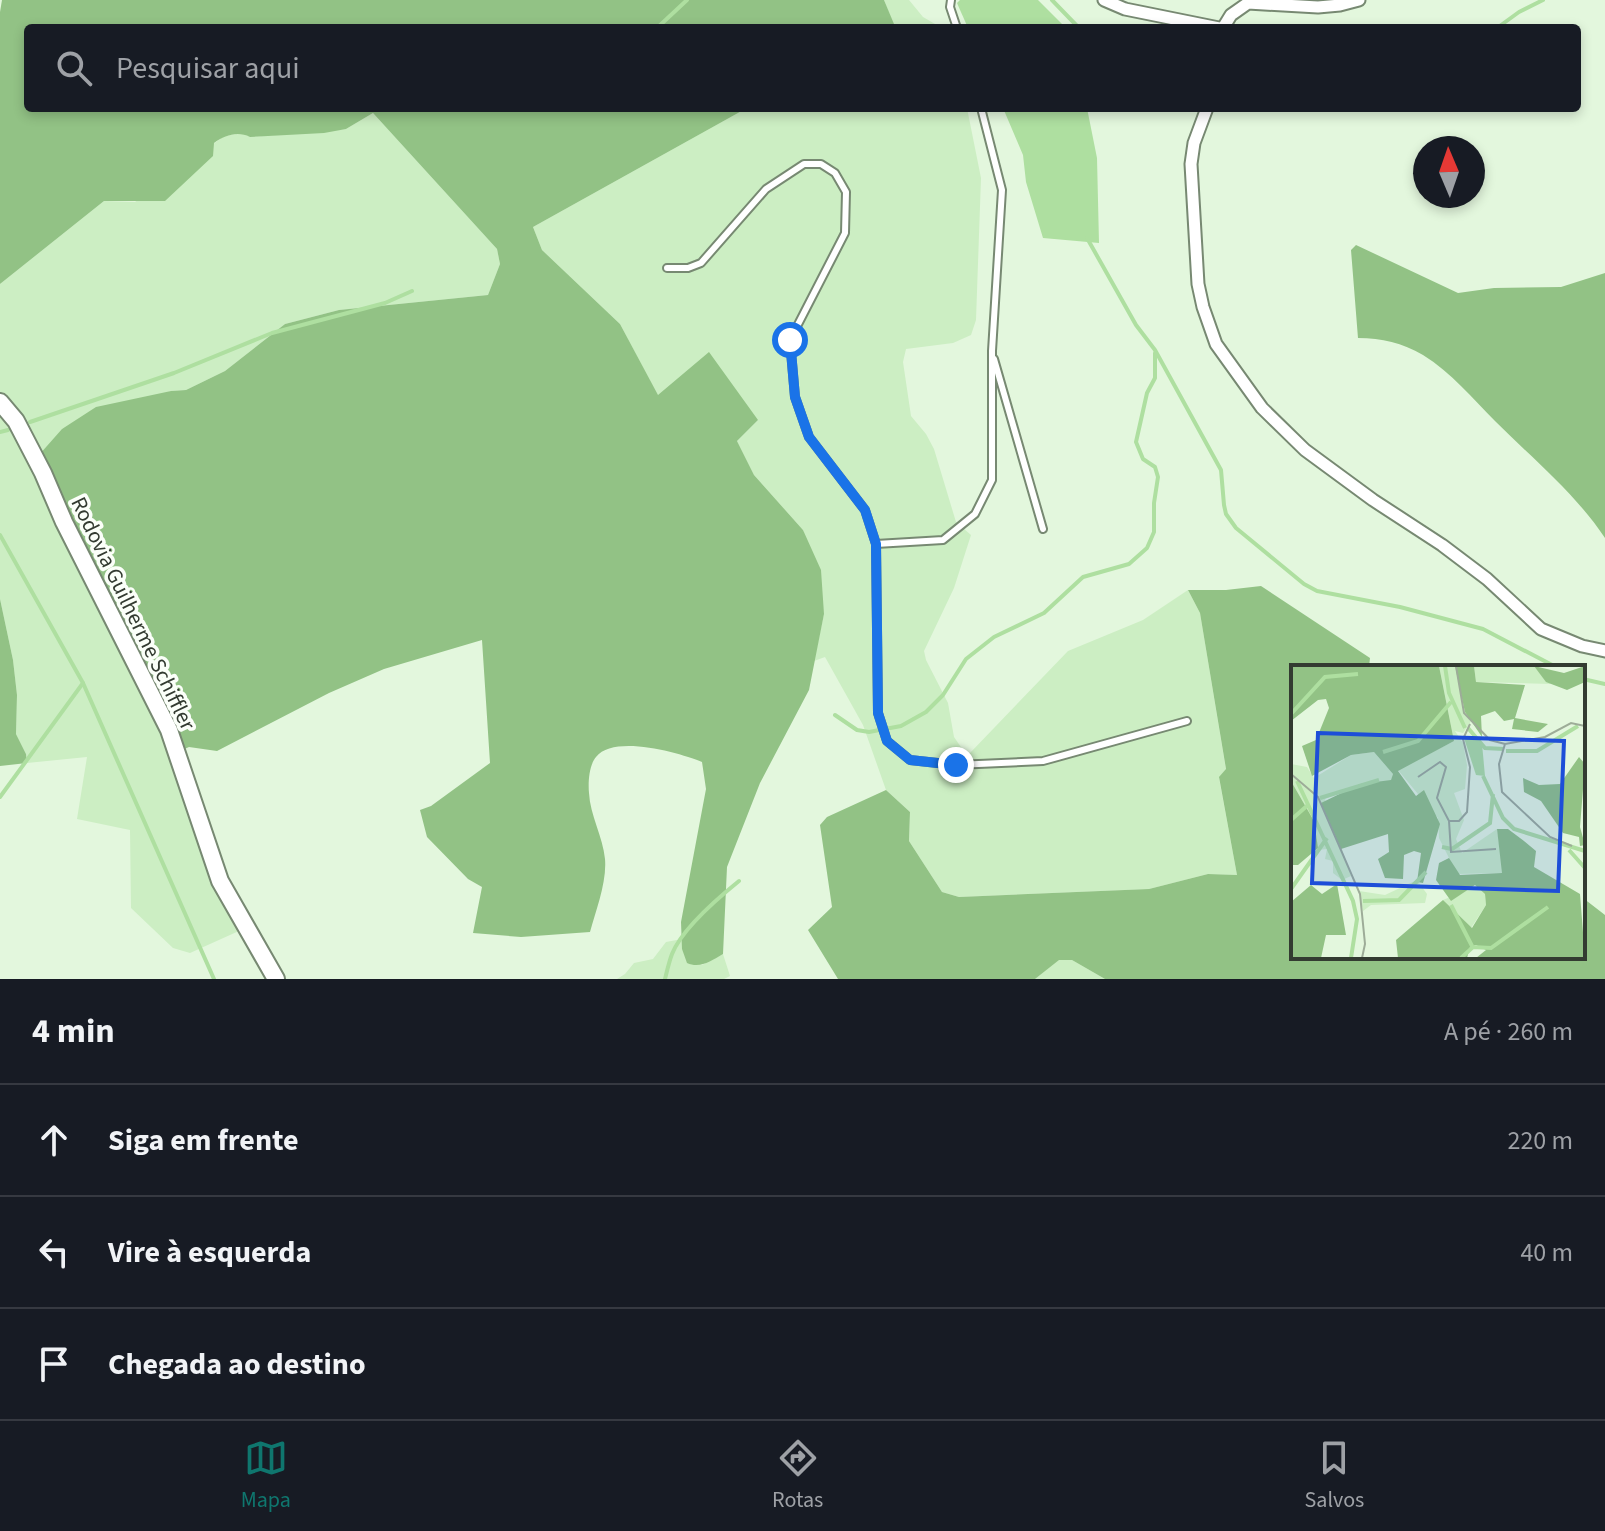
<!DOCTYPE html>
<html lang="pt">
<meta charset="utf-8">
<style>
body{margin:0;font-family:"Source Sans 3",sans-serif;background:#20242c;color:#f1f3f6}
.compass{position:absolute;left:1413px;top:136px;width:72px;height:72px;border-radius:50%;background:#171b24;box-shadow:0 4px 12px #0003;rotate:358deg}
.stop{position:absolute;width:24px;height:24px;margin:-18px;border:6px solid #1a73e8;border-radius:50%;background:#fff}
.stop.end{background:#1a73e8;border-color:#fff;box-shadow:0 2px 8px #0008}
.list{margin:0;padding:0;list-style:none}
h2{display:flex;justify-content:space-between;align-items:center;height:104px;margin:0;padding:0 32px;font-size:34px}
h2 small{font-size:26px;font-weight:400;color:#9ea1a6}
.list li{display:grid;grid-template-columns:52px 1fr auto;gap:24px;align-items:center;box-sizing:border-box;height:112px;padding:0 32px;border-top:2px solid #363941}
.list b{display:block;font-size:30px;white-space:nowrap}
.list em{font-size:26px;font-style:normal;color:#9ea1a6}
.icon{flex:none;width:44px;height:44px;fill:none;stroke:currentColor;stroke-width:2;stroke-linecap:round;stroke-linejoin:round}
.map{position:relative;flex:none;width:1605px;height:979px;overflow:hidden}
.search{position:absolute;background:#171b24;box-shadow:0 4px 12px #0003;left:24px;right:24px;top:24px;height:88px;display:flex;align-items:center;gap:20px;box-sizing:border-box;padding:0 28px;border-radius:8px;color:#9ea1a6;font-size:30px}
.sheet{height:440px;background:#171b24}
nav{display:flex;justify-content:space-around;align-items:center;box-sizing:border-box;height:112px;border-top:2px solid #363941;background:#171b24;font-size:22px;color:#9ea1a6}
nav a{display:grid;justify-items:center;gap:4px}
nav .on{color:#0f766e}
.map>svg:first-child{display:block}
</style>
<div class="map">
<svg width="1605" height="979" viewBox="0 0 1605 979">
<rect width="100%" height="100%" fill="#e3f7dd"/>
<g fill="#cceec3">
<polygon points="884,0 909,0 923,17 942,28 886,28 893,23"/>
<polygon points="747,108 967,108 981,178 976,320 971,335 953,343 906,349 903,362 911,416 926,434 934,449 956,522 971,535 954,588 924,651 926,660 948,703 954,737 963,750 970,753 1068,651 1143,620 1188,590 1200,613 1226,770 1219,778 1237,875 1208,874 1149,889 959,897 942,892 909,841 910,812 886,790 863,725 825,657 814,661 824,614 803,530 754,475 737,441 758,420 658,396 620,324 542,250 533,227"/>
<polygon points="373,113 497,249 500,264 488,295 339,310 285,324 225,371 186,390 171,391 62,429 207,827 250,926 190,953 173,948 131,908 130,830 77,819 87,757 27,763 26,754 16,734 17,695 13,660 0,599 0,284 104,201 135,202 224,136 243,133 251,137 346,129"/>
<polygon points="682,939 682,949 702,965 723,954 730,976 724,979 617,979 625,974 634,963 653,959 666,942"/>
<polygon points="1058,960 1072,960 1105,979 1035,979"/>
</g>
<g fill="#92c285">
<path d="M 2,0 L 884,0 L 894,24 L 886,28 L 28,28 L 28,108 L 747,108 L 533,227 L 542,250 L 620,324 L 658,395 L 709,352 L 758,420 L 737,441 L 754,475 L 803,530 L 821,570 L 824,614 L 809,690 L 760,783 L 727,867 L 723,954 C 711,961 700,969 687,963 L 682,949 L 681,922 L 706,789 L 702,762 C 680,753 614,734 596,757 C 589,765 588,783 589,793 C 590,815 603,837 605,859 C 607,882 596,910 590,932 L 521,937 L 473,933 L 482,887 L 468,879 L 427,837 L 420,810 L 431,806 L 490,763 L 482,640 L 384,669 L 329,693 L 217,751 L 189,747 L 180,751 L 39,455 L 62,429 L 96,407 L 171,391 L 186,390 L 225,371 L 285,324 L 339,310 L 488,295 L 500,264 L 497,249 L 373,113 L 346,129 L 324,133 L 250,137 C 238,131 225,135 214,143 L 213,156 L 165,201 L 104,201 L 0,284 L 0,12 Z"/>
<path d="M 1356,245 L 1458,293 L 1494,288 L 1561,287 L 1605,273 L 1605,538 C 1575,493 1533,459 1495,421 C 1472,398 1452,373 1423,355 C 1402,343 1382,338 1358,338 L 1351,250 Z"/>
<polygon points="1261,586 1370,658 1369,667 1293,667 1293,957 1583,957 1583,898 1605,915 1605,979 1105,979 1072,960 1059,960 1035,979 838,979 808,930 832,907 820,825 827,817 886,790 910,812 909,841 942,892 959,897 1149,889 1208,874 1237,875 1219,777 1226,769 1200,613 1188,590 1226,590"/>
<polygon points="0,599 13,660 17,695 16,734 26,754 27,763 0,766"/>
</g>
<g fill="#aedfa0">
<polygon points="960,0 1038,0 1066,28 968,28 957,3"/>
<polygon points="1003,108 1087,108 1097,158 1099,243 1043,238 1026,182 1023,155"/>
</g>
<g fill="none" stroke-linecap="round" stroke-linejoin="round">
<g stroke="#aedfa0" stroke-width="4">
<polyline points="1052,0 1079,28"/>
<polyline points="657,28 687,0"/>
<polyline points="1497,28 1519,12 1543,0"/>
<polyline points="430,110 435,108"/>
<polyline points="1087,238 1136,325 1155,350 1221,470 1224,505 1226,514 1236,528 1304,584 1317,591 1400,607 1483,629 1556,667"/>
<polyline points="30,422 174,373 272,333 385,303 412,291"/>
<polyline points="0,432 8,430"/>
<polyline points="0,535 83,683 214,979"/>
<polyline points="1583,679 1605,684"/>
<polyline points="835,715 857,730 869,732 901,726 926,712 943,695 966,659 994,637 1044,613 1083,577 1129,564 1147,548 1154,532 1154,503 1158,477 1155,467 1143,459 1136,442 1147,393 1155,378 1155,353"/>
<polyline points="0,797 83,683"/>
<path d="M 665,979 C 667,971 669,962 672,954 C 682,929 718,898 739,881"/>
</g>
<g stroke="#778972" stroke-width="10">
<g id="lane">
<polyline points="951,0 950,7 957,28"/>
<polyline points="667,268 688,268 701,263 766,189 804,164 821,164 835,173 846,192 845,233 790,340 795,397 809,437 865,510 876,544 878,713 887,741 910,760 956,765 1043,761 1187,721"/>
<polyline points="994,359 1043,529"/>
<polyline points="876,544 943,540 975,514 992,480 992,351 1002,190 981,108"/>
</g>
</g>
<g stroke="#778972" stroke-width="15">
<g id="street">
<polyline points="1104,0 1125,9 1219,28"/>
<polyline points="1223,28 1231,15 1248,3 1318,7 1340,5 1359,0"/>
<polyline points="1207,108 1194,143 1191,164 1198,284 1203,307 1216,344 1262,408 1305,450 1373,500 1442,545 1487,579 1541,629 1582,646 1605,651"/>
</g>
</g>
<g stroke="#778972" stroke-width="20">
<polyline id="secondary" points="0,402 16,421 43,473 64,522 169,730 220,881 276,979"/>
</g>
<use href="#lane" stroke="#fff" stroke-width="6"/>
<use href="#street" stroke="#fff" stroke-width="11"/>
<use href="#secondary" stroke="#fff" stroke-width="16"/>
</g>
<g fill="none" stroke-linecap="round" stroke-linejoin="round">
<polyline stroke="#1a73e8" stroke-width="10" points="790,340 795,397 809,437 865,510 876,544 878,713 887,741 910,760 956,765"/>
</g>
<g text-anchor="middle" stroke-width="7" stroke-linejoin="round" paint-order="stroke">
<g font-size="22" fill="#333b31" stroke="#fbfff9">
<text transform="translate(134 613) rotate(64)" y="8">Rodovia Guilherme Schiffler</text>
</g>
</g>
<g transform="translate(1291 665)">
<rect width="294" height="294" fill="#e3f7dd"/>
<path d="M 148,1 L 164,1 L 180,56 L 172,68 L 164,66 L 172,78 L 176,100 L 174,124 L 163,128 L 173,155 L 165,174 L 171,188 L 206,164 L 212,208 L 166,209 L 148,173 L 147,153 L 107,105 L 163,76 ZM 183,1 L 243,1 L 260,19 L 185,17 ZM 83,87 L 102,109 L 100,116 L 69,119 L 34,134 L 60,211 L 51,215 L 42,208 L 42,196 L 34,194 L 36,184 L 27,185 L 23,156 L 0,116 L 0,99 L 16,102 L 23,113 L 60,90 ZM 126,215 L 136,229 L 134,238 L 80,240 L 72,246 L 68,226 L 94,230 ZM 186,221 L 194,229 L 195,240 L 180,263 L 152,235 Z" fill="#cceec3"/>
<path d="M 0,1 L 148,1 L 163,76 L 107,106 L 125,131 L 133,125 L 149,159 L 132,218 L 126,217 L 130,188 L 123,186 L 113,190 L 112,214 L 94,213 L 87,194 L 98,187 L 97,169 L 50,184 L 30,138 L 69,119 L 100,115 L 102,109 L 83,87 L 60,90 L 21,111 L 11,81 L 25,75 L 38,43 L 35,34 L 27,35 L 0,56 ZM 164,1 L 183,1 L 185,17 L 234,20 L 224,53 L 257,59 L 247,67 L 221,64 L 223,54 L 213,56 L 204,46 L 190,51 L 191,72 L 174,47 ZM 243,1 L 273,8 L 294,1 L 294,17 L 276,25 L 255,17 ZM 288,92 L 294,99 L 289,162 L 294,180 L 289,181 L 288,172 L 272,168 L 250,136 L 233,127 L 232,113 L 248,120 L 269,119 ZM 0,116 L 23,156 L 27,183 L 7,200 L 0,200 ZM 206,164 L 217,164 L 233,176 L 245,186 L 243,202 L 289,229 L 294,293 L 185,293 L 195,285 L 185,280 L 179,282 L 176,293 L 107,293 L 105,275 L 152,235 L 181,263 L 195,240 L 194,229 L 184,220 L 160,236 L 145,215 L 148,198 L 158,193 L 169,210 L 211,208 ZM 46,219 L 55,270 L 35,270 L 30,293 L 0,293 L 0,237 L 20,220 L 31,229 Z" fill="#92c285"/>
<path d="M 183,71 L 191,79 L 194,111 L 185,110 L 173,73 Z" fill="#aedfa0"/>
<path fill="none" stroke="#aedfa0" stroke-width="4" d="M 154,1 L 158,28 L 174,63M 0,49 L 34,12 L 67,9M 177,63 L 194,83 L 213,84M 215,86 L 246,86 L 287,61M 92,87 L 127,76 L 160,37M 192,111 L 212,153 L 223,164 L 294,186M 6,116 L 62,236 L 66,254 L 60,293M 29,133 L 88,115M 0,155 L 18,139M 151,182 L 161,184 L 199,158 L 202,129M 278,185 L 294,203M 0,224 L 36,173M 72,236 L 108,235 L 135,207M 160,240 L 181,281M 170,293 L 182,282 L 200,283 L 257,242"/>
<path fill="none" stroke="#9dac98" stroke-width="2" d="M 165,1 L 173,48 L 199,75 L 214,79 L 254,72 L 280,58 L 294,61M 214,79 L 208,99 L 211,127 L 259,172 L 281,181M 0,109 L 27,132 L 69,229 L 74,279 L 71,293M 127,112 L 149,97 L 155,102 L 146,133 L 158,156 L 160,187 L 205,184M 158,156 L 168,156 L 176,147 L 179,102 L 172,74 L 179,59"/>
<path fill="#1d4ed8" fill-opacity="0.15" stroke="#1d4ed8" stroke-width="4" d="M 27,68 L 273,76 L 267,226 L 21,218 Z"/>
<rect width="294" height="294" fill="none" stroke="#333b31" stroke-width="4"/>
</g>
</svg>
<svg class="compass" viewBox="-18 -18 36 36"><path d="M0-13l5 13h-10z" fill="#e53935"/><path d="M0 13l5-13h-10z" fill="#9ea1a6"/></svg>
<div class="stop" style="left:790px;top:340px"></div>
<div class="stop end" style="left:956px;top:765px"></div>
<div class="search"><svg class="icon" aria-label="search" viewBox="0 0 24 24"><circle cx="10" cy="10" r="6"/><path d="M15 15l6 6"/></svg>Pesquisar aqui</div>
</div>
<section class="sheet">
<h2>4 min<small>A pé · 260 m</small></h2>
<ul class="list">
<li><svg class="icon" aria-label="ahead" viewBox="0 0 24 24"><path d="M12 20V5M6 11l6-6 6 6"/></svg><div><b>Siga em frente</b></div><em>220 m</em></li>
<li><svg class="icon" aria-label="left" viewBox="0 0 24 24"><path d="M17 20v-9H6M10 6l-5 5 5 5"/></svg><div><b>Vire à esquerda</b></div><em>40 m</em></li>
<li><svg class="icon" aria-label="arrive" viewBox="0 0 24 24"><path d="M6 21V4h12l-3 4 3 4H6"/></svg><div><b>Chegada ao destino</b></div></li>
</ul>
</section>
<nav>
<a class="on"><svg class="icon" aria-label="map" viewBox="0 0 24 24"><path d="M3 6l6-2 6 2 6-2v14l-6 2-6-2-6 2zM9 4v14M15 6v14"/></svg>Mapa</a>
<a><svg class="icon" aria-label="directions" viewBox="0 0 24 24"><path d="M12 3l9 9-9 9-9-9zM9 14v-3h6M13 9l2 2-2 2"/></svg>Rotas</a>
<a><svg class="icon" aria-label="saved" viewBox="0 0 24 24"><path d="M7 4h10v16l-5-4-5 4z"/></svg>Salvos</a>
</nav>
